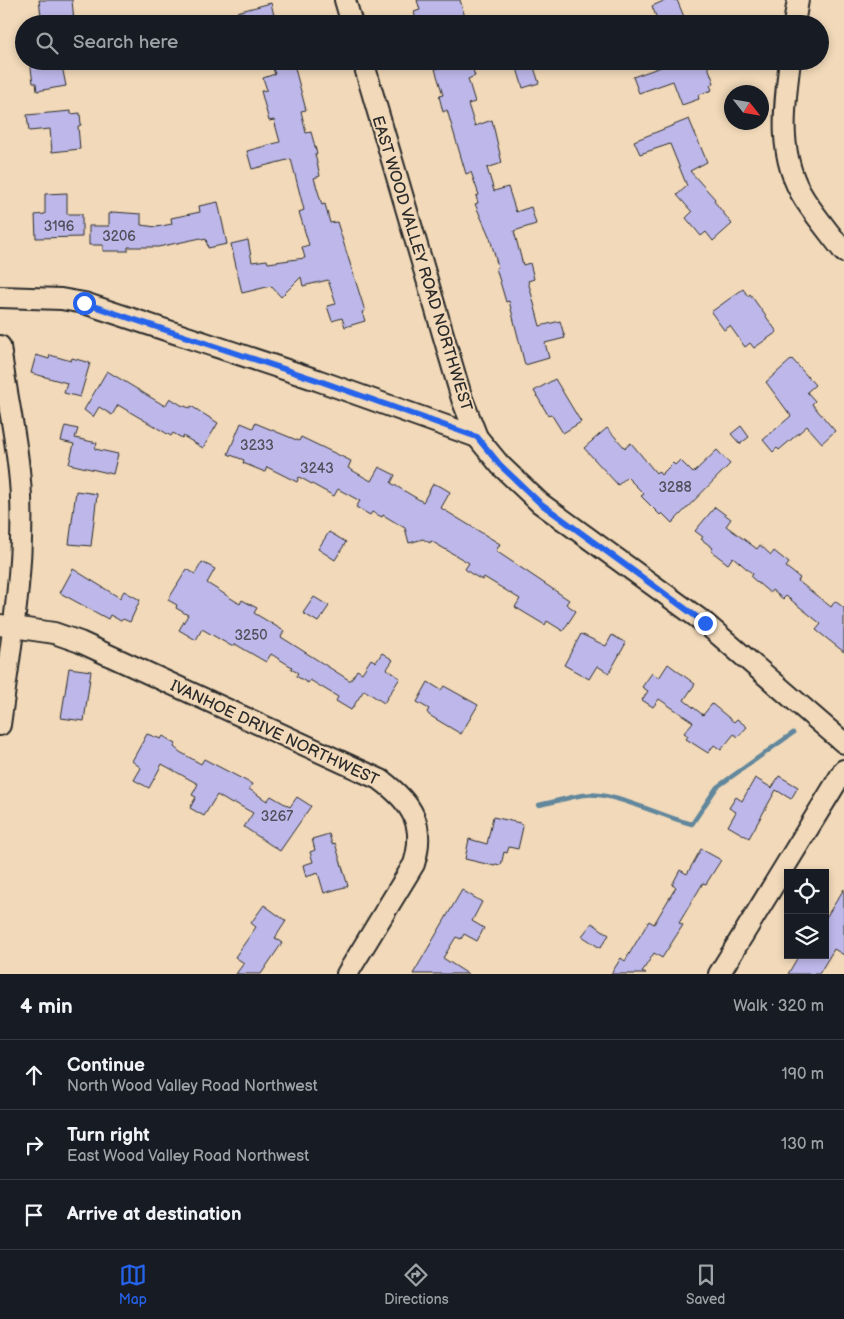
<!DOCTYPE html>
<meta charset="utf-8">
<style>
body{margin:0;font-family:"Balsamiq Sans",sans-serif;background:#20242c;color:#f1f3f6}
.controls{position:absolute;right:15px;bottom:15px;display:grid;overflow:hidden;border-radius:0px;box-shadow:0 2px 8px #0003}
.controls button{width:45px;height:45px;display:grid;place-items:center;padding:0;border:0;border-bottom:1px solid #363941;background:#171b24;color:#f1f3f6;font:25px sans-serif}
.compass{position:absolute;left:724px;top:85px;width:45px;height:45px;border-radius:50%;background:#171b24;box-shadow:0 2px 8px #0003;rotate:121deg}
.stop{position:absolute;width:15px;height:15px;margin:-11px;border:4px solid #2563eb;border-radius:50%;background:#fff}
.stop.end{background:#2563eb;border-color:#fff;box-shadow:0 1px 5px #0008}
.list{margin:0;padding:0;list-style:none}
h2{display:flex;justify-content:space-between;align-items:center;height:65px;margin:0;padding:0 20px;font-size:21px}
h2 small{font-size:16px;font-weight:400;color:#9ea1a6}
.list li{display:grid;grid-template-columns:32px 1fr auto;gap:15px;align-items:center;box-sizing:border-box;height:70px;padding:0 20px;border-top:1px solid #363941}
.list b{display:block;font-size:19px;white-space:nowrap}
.list p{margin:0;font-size:16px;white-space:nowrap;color:#9ea1a6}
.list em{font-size:16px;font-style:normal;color:#9ea1a6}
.icon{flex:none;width:28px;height:28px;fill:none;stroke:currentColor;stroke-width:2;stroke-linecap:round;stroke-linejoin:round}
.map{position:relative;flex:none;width:844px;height:974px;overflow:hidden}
.search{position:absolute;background:#171b24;box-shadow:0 2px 8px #0003;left:15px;right:15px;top:15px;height:55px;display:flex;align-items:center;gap:12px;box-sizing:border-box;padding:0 18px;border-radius:28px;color:#9ea1a6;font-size:19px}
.sheet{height:275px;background:#171b24}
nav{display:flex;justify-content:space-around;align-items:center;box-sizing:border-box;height:70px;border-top:1px solid #363941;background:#171b24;font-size:14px;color:#9ea1a6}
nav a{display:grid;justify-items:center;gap:2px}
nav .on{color:#2563eb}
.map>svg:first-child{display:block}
</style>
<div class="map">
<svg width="844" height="974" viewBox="0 0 844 974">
<rect width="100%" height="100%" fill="#f1d9b9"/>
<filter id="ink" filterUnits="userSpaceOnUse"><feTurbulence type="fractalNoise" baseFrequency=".02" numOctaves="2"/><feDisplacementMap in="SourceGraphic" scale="10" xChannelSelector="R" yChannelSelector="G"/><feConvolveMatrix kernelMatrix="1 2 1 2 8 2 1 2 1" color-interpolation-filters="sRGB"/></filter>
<g filter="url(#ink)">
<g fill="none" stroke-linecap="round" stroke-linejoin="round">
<path stroke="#62879c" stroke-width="4.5" d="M 539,805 C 554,802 569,797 584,795 C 613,791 662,817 692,824 L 717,787 L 793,733"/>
</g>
<g fill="#bdb8e9" stroke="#2b2b2b">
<polygon points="39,0 72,0 74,21 42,24"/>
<polygon points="417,0 460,0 467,24 417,24 414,12 420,10"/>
<polygon points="666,0 677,0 687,24 659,24 652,6"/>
<polygon points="271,3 276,24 240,24 237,12"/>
<polygon points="30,61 54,61 55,67 62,66 66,86 37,91 36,83 33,83"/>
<polygon points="270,61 293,61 306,110 301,111 306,133 311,132 317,154 315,154 320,176 314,178 322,205 325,204 330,223 337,222 365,311 362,312 365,321 345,327 342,318 332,321 327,306 336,304 328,280 303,286 301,277 281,297 271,286 242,293 231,244 248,240 252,262 267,260 268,263 305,258 302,247 309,245 299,212 304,210 291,159 252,169 247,151 280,142 274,120 269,121 261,91 267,90 263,78 275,74"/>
<polygon points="439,61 470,61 475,76 468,79 475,102 468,104 475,126 492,120 502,163 487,168 494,191 508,187 516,212 531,207 536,224 514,231 523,265 530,263 534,279 528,281 540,326 560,321 565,338 545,343 549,358 525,365 509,301 506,302 496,268 498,267 490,238 475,204 478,203 476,196 479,195 471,172 466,174 447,110 443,112 439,96 443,95 435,69 441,67"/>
<polygon points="527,61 532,61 539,83 523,88 516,65"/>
<polygon points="678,61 706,61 714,83 710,85 712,90 698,95 699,99 682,105 673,81 639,93 633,77"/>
<polygon points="71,111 71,114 80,113 81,125 78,126 80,149 52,152 50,129 29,131 27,115"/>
<polygon points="689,119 707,162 690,171 715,199 714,201 732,224 713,241 706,232 701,236 686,218 692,212 677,195 687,186 670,144 640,154 634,141"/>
<polygon points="67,193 67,214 82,214 82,237 36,238 35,215 45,214 45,194"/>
<polygon points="218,202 227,244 208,248 206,239 202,240 201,238 158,247 128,247 128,251 103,251 103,245 89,245 89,226 109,226 109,214 113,212 141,214 141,225 156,227 172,224 171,218 200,212 199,206"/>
<polygon points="743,289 748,296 750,294 777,332 754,348 750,343 745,347 730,326 724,330 711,312"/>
<polygon points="36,355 49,359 50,355 71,361 72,358 90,363 80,397 64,393 67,383 31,373"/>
<polygon points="792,359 815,385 807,392 815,401 812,404 835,431 822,443 807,426 779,450 777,448 773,452 763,440 791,416 766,382"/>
<polygon points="107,371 165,406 170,398 181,405 190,408 191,406 218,423 203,448 183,436 182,438 173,433 171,436 118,405 112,415 99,407 93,417 84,410"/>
<polygon points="555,379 581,422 563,433 551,414 548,415 534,391"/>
<polygon points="241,423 253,428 255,423 299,441 301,437 351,461 348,468 371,481 379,467 395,475 391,483 423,502 433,484 440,486 450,492 441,508 500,544 496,551 569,600 566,604 576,611 563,631 547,621 545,625 515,607 520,599 484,577 482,580 470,573 465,569 469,563 431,541 430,543 423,539 409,543 405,528 383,515 382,517 372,512 370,515 356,507 360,501 338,489 334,496 299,477 297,482 267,467 265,472 243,463 244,460 228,454"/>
<polygon points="65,426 78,429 75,438 97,443 95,449 118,454 113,474 69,464 74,444 61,441"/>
<polygon points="741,426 749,437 740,444 731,434"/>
<polygon points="607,428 625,448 631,443 656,473 658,471 661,475 673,463 675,465 680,460 693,473 717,450 730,464 672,523 662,513 660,515 641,496 644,494 627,477 618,485 584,448"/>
<polygon points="76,491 97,494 91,546 69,544"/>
<polygon points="715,507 731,519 726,526 757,549 760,545 771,555 774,551 789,563 786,567 800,578 798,581 831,607 835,601 844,608 844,652 816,630 821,624 786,596 783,599 772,590 770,593 751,577 753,574 733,557 728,564 711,551 713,548 701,539 703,537 695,531"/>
<polygon points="329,532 346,542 335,560 318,549"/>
<polygon points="202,562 215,569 207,583 240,604 242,600 257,608 254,613 284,631 281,637 349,680 351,680 357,670 362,673 371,659 376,662 382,653 393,660 387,669 400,678 384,703 364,690 351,710 336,701 338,697 310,680 308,683 296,676 298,673 291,669 292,667 271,654 266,662 235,644 233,647 202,629 196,640 179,630 188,615 176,608 177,605 168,600 187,569 195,574"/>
<polygon points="73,569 120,598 124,591 140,600 130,622 123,619 121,621 110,615 108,619 60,593"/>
<polygon points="314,597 329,606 318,622 303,613"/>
<polygon points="581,634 606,646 612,635 626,643 609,673 597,666 589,679 564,665"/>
<polygon points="668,664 695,684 684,700 703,715 712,704 734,722 737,719 747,727 738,737 734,734 721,750 714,745 708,753 686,739 688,736 684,733 693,722 659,699 653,707 642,700 648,691 642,687 652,673 659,678"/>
<polygon points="69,668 91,671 84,721 61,718"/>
<polygon points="428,682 441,690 444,686 478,705 461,734 429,715 427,712 429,709 417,702"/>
<polygon points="147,734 161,739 163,736 176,744 174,747 180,752 201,764 204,759 252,784 249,789 267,801 271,796 290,807 297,797 311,806 280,851 244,827 253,813 235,803 232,804 217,795 204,816 190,808 196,797 192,795 198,784 162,764 149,788 134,780 141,768 132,761"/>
<polygon points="779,776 798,787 791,799 776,790 749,838 728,826 736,812 729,808 736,797 742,801 755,778 772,788"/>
<polygon points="493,817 520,823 523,827 518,849 509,847 507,853 504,852 501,865 495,864 495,866 465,859 469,839 487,844"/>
<polygon points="329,834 332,844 335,843 348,886 324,893 318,873 306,877 303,865 313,862 310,852 315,850 312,839"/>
<polygon points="701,849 721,860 706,884 703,883 679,923 683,925 662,958 654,953 642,972 646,974 611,974 621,958 625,961 649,921 654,924 676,887 672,885 680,870 687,874"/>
<polygon points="844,889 844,955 834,949 819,974 788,974 799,955 825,955 825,919"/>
<polygon points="462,890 482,902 472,921 484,928 477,941 464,934 461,939 456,937 443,958 468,974 413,974"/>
<polygon points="264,905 286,921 275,938 282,943 261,974 236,974 244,963 235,957 256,927 251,923"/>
<polygon points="592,923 609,935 600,948 582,936"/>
</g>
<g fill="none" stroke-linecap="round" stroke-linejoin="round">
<g stroke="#2b2b2b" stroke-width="24">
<g id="minor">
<polyline points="345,0 352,24"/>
<polyline points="794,24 798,0"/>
<polyline points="363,61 462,399 477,437 500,465 540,503 705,623 844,743"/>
<path d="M 790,61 C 784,108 777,157 805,200 C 817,218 831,235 844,252"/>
<polyline points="0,297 61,299 84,303 317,380 477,437"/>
<path d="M 0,346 C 6,396 19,446 21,497 C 24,574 10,650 0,725"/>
<path d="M 0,625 L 54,633 L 80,642 L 381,780 C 412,803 426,825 414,864 L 347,974"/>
<polyline points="719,974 844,770"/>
</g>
</g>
<use href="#minor" stroke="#f1d9b9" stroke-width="20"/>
</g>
</g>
<g fill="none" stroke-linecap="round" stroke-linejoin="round" filter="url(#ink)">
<polyline stroke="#2563eb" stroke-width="6" points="84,303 317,380 477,437 500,465 540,503 705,623"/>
</g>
<g text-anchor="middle" stroke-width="4" stroke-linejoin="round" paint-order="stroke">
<g font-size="14" fill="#504e5a">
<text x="59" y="231">3196</text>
<text x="119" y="241">3206</text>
<text x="257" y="450">3233</text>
<text x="317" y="473">3243</text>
<text x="675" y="492">3288</text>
<text x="251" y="640">3250</text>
<text x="277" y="821">3267</text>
</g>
<g font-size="16" fill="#2b2b2b" stroke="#f1d9b9">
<text transform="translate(423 263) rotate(73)" y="6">EAST WOOD VALLEY ROAD NORTHWEST</text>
<text transform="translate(275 732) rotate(25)" y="6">IVANHOE DRIVE NORTHWEST</text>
</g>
</g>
</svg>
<div class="controls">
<button><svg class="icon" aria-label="locate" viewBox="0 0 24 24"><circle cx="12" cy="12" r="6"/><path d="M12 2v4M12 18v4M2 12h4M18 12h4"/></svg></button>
<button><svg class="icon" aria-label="layers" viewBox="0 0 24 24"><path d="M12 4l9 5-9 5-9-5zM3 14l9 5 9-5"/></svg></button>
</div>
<svg class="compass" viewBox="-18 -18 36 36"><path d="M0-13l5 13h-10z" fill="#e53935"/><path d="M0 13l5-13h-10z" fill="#9ea1a6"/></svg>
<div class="stop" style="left:84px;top:303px"></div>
<div class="stop end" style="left:705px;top:623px"></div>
<div class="search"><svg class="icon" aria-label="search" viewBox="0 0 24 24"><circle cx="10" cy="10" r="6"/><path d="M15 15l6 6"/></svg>Search here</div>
</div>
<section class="sheet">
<h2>4 min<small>Walk · 320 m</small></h2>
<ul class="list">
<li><svg class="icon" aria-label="ahead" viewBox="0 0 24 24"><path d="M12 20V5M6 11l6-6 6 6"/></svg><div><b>Continue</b><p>North Wood Valley Road Northwest</p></div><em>190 m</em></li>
<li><svg class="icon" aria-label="right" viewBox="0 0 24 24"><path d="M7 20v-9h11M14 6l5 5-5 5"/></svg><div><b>Turn right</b><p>East Wood Valley Road Northwest</p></div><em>130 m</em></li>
<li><svg class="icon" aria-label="arrive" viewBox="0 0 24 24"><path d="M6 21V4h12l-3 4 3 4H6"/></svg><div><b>Arrive at destination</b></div></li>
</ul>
</section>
<nav>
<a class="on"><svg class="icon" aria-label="map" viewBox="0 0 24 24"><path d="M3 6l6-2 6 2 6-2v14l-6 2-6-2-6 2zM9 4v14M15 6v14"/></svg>Map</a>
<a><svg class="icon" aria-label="directions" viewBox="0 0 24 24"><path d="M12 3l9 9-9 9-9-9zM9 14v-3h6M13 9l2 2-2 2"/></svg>Directions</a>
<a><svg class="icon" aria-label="saved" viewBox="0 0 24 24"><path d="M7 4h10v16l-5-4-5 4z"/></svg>Saved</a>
</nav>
